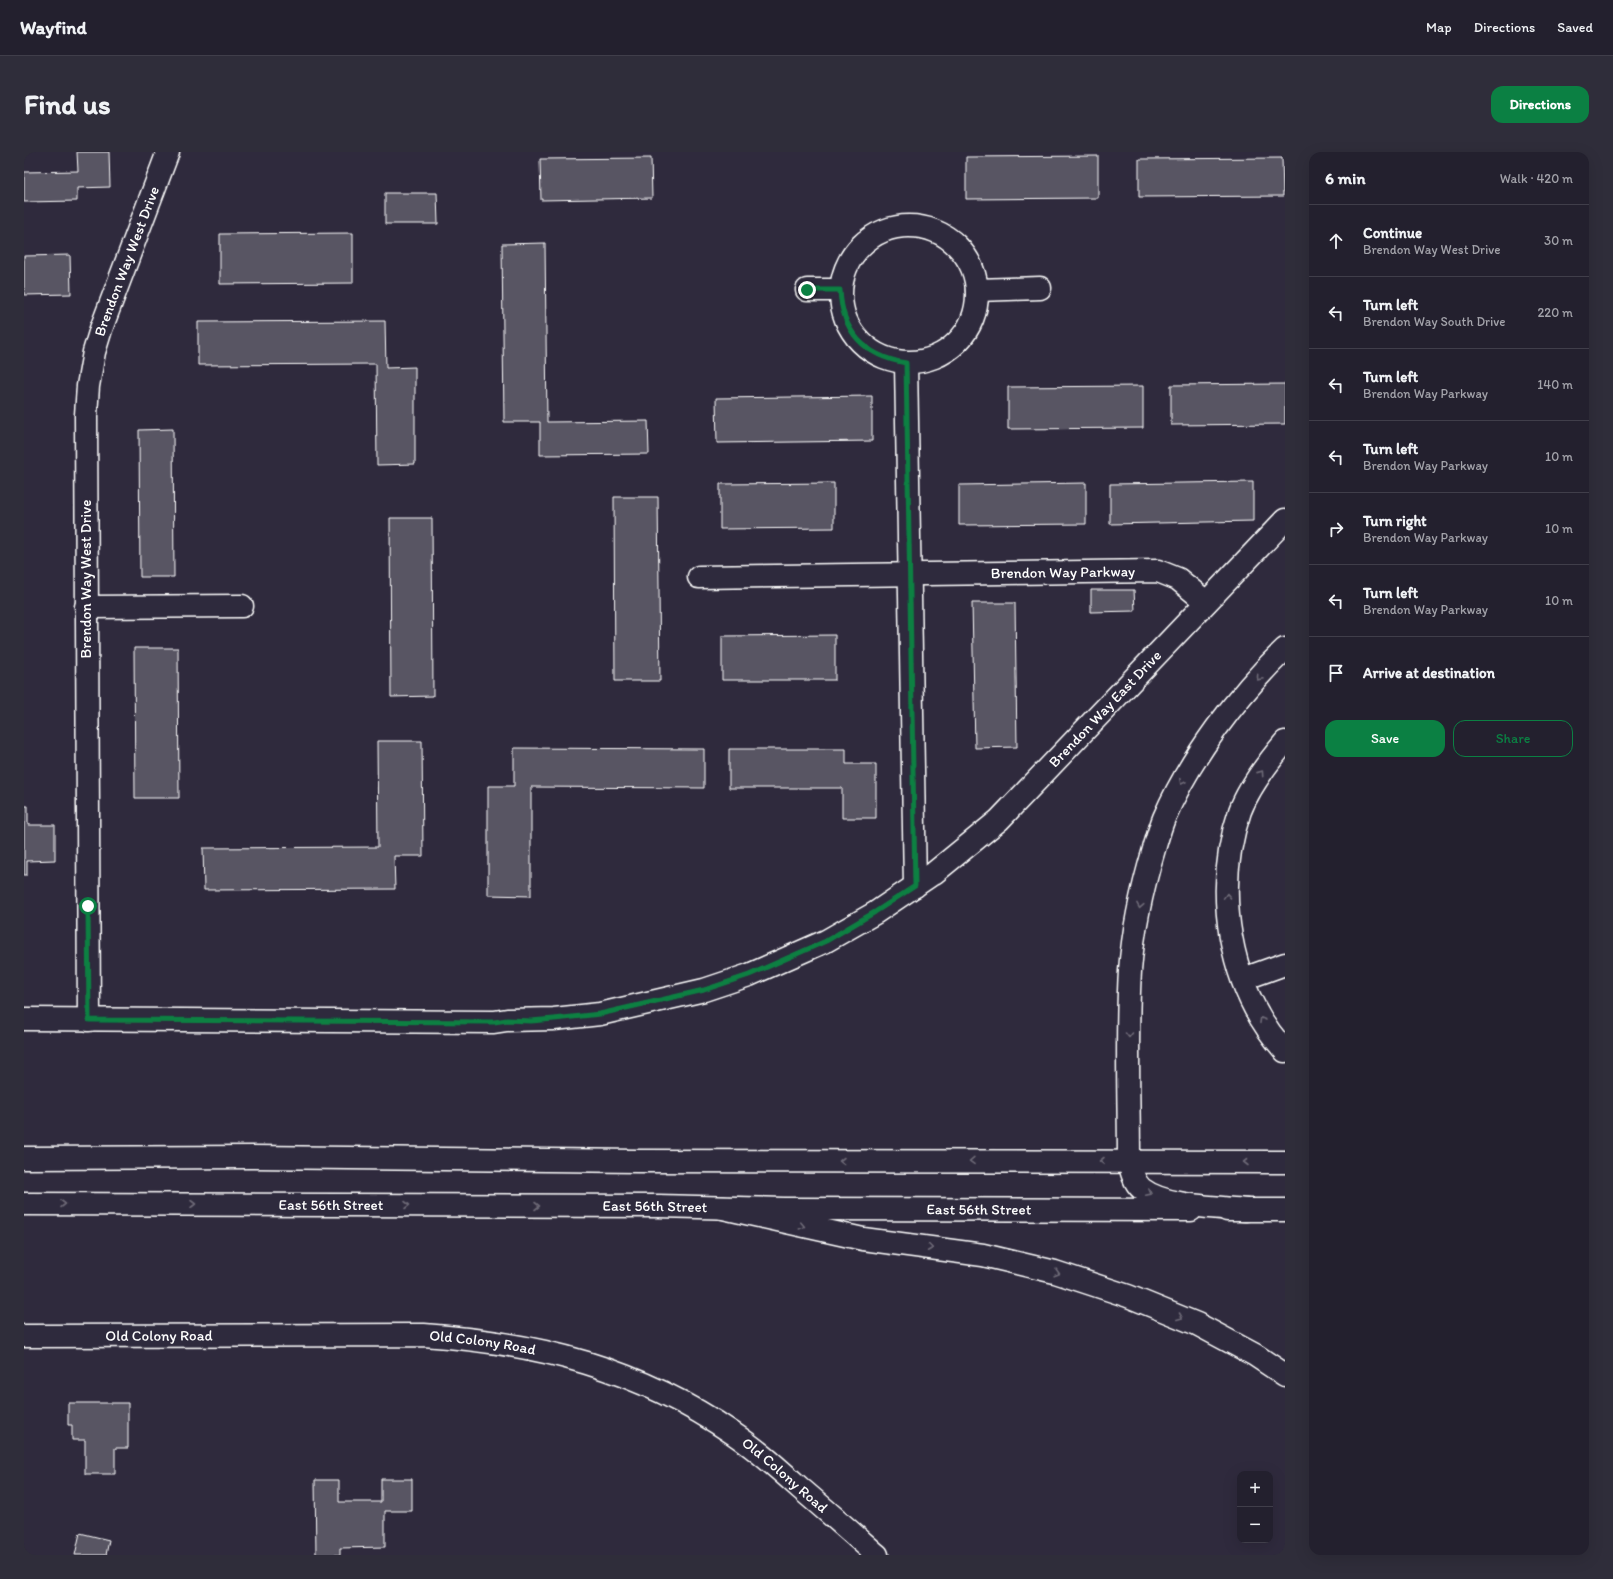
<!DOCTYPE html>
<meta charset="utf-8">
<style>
body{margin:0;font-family:Itim,sans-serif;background:#2f2d3a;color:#f1f3f6}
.controls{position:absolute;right:12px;bottom:12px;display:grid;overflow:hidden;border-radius:8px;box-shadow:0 4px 16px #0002}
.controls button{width:36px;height:36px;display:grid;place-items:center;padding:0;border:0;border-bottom:1px solid #403e4a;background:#23202e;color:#f1f3f6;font:20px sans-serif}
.stop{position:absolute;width:12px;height:12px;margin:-9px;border:3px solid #0b8043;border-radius:50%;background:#fff}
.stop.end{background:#0b8043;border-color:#fff;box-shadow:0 1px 4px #0008}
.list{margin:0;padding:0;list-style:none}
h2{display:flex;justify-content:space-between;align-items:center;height:52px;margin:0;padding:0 16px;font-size:17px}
h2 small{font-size:13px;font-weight:400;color:#a3a3aa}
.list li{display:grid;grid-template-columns:26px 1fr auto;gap:12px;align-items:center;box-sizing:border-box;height:72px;padding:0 16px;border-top:1px solid #403e4a}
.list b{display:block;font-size:15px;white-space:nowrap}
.list p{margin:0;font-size:13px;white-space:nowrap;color:#a3a3aa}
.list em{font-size:13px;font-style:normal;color:#a3a3aa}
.actions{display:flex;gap:8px;padding:12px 16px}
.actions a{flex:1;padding:9px 0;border:1px solid #0b8043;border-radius:12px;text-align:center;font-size:14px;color:#0b8043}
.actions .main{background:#0b8043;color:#fff}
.icon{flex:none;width:22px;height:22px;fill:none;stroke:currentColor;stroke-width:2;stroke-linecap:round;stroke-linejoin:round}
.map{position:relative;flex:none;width:1261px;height:1403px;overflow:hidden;border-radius:12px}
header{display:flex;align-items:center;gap:24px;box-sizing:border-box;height:56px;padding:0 20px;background:#23202e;border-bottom:1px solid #403e4a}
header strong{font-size:19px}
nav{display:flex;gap:22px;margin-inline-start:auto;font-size:14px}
.intro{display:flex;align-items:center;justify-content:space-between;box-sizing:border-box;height:96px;padding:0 24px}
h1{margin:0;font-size:28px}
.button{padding:10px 18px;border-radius:12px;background:#0b8043;color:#fff;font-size:14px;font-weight:700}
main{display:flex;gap:24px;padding:0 24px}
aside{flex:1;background:#23202e;border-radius:12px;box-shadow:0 4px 16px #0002}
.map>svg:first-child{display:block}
</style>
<header>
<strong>Wayfind</strong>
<nav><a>Map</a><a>Directions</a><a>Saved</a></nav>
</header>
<div class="intro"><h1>Find us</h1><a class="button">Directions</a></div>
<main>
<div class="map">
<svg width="1261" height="1403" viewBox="0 0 1261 1403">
<rect width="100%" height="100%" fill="#2f2a3d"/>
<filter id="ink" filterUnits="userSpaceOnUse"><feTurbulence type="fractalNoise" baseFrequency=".025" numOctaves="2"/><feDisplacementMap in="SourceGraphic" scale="8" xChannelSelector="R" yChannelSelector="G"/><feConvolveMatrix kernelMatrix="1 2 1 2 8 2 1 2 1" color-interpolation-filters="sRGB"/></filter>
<g filter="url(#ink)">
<g fill="#595564" stroke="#fff">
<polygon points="53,0 85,0 86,35 53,36 53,49 0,50 0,20 54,19"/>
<polygon points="1074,4 1074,46 942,47 942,5"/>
<polygon points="627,6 628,46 517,48 516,7"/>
<polygon points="1258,6 1259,44 1115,45 1115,7"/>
<polygon points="361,41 413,41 414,72 361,72"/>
<polygon points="329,81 329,131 196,132 196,82"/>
<polygon points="521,91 523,270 624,269 625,302 516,303 516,270 480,270 478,92"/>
<polygon points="46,103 47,142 0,143 0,104"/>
<polygon points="361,169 362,216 391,215 391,312 353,313 352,212 174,213 174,170"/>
<polygon points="1261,232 1261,272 1147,273 1147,233"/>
<polygon points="1119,234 1119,276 984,277 984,235"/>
<polygon points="848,244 848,289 693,291 692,246"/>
<polygon points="149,277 150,425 116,425 115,278"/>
<polygon points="1229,330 1229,369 1086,372 1086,332"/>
<polygon points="810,331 810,376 696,377 696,332"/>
<polygon points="1062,331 1062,372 935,373 935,333"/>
<polygon points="590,345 634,345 636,529 591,529"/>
<polygon points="366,366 408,366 409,544 367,545"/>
<polygon points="1067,438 1110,438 1111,459 1067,460"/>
<polygon points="948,451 991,451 993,595 951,596"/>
<polygon points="811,483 811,528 698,528 698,484"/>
<polygon points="110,496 154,496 155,646 111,646"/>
<polygon points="353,589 398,589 399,704 370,704 371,737 180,738 179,696 354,695"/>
<polygon points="490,596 680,597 680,636 507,635 507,744 464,743 464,634 490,634"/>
<polygon points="705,597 822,597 822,612 852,612 852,666 818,666 818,636 705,636"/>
<polygon points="0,654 4,654 4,673 31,673 31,708 3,709 3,723 0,723"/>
<polygon points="44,1251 104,1251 104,1296 91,1296 91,1322 61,1322 61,1288 48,1288 48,1273 44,1273"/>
<polygon points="357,1327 388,1327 388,1359 361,1359 361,1395 316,1396 316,1403 292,1403 291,1328 315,1328 315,1350 357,1350"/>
<polygon points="56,1381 85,1388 82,1403 51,1403"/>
</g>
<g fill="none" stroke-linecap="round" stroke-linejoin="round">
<g stroke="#fff" stroke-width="25">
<g id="minor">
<circle cx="885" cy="142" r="68"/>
<polyline points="783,138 816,138"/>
<polyline points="953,138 1016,136"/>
<polyline points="882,211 891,734"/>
<path id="s1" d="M 675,425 L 1134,419 L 1154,427 L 1182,450"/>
<polyline points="62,455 218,454"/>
<polyline points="1219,827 1261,812"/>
<path id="s2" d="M 0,867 L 470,870 L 483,868 L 530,867 L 576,862 L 680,838 L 725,823 L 802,789 L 851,761 L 910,721 L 975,668 L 1261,368"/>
<path id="s3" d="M 65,868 L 62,263 L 64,234 L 70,200 L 77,177 L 144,0"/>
<path id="s4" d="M 0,1184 L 400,1183 C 515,1191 614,1216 710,1282 C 734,1298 755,1317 776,1336 C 802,1358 828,1381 853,1403"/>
</g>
</g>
<g stroke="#fff" stroke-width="25">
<g id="major">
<polyline points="0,1006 229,1005 613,1009 1261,1010"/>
<path id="s5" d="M 0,1052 L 634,1054 L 760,1057 L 1167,1058"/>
<polyline points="1203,1058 1261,1058"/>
</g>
</g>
<g stroke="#fff" stroke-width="25">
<g id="highway">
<path d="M 1261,590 C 1245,609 1225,635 1216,659 C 1189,738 1204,836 1261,899"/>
<polyline points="699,1056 839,1087 959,1103 1031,1120 1104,1144 1173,1172 1231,1203 1261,1223"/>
<path d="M 1222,1058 C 1193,1055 1141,1055 1118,1037 C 1110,1031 1107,1018 1105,1009 C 1105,946 1102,882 1106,819 C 1109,778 1118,737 1130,697 C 1133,687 1136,676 1140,666 C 1166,606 1214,542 1261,497"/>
</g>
</g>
<use href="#minor" stroke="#2f2a3d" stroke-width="22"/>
<use href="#major" stroke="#2f2a3d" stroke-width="22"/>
<use href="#highway" stroke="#2f2a3d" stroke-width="22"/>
</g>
<defs><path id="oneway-chevron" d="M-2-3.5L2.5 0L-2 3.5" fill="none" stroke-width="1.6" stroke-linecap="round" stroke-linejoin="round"/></defs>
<g stroke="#6d6a77">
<use href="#oneway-chevron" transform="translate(1235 526) rotate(131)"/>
<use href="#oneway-chevron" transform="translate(1237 621) rotate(-55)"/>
<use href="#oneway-chevron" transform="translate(1158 630) rotate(117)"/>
<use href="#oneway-chevron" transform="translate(1203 744) rotate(-92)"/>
<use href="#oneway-chevron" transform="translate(1116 754) rotate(100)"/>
<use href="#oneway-chevron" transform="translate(1238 868) rotate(-120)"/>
<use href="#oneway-chevron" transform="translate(1105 883) rotate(90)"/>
<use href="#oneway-chevron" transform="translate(818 1009) rotate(-180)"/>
<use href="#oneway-chevron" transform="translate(948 1009) rotate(179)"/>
<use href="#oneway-chevron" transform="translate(1078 1009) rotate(-180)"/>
<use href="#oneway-chevron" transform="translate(1222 1010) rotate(-180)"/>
<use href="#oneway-chevron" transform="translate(1125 1041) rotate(27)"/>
<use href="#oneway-chevron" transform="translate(39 1052)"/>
<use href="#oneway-chevron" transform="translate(169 1052)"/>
<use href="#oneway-chevron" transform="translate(383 1053)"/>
<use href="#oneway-chevron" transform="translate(513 1054)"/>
<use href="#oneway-chevron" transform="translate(778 1074) rotate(13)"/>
<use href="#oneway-chevron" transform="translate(906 1096) rotate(7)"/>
<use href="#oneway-chevron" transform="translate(1033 1121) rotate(16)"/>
<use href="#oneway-chevron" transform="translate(1156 1165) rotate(22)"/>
</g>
</g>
<g fill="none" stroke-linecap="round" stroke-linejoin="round" filter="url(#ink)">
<path stroke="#0b8043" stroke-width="5" d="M 64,754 L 65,868 L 470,870 L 483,868 L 507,869 L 530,867 L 576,862 L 680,838 L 725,823 L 802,789 L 851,760 L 891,734 L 882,211 C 840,204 818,180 816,138 L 783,138"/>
</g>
<g text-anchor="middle" stroke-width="4" stroke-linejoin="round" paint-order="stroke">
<g font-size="15" fill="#fff" stroke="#2f2a3d">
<text dy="5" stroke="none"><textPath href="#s3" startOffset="765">Brendon Way West Drive</textPath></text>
<text dy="5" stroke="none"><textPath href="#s1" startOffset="364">Brendon Way Parkway</textPath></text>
<text transform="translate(62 427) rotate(-90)" y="5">Brendon Way West Drive</text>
<text dy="5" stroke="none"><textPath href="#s2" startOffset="1180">Brendon Way East Drive</textPath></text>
<text dy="5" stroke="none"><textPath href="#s5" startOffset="307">East 56th Street</textPath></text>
<text dy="5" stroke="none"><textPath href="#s5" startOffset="631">East 56th Street</textPath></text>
<text dy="5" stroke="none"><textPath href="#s5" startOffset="955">East 56th Street</textPath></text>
<text dy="5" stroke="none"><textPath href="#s4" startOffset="135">Old Colony Road</textPath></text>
<text dy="5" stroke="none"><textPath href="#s4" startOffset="459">Old Colony Road</textPath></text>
<text dy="5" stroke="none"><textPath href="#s4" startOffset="795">Old Colony Road</textPath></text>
</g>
</g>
</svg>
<div class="controls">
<button>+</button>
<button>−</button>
</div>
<div class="stop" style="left:64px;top:754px"></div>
<div class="stop end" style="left:783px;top:138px"></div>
</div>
<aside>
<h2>6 min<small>Walk · 420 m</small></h2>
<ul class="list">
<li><svg class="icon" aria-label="ahead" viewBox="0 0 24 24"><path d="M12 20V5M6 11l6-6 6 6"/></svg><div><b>Continue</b><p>Brendon Way West Drive</p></div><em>30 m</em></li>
<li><svg class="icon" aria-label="left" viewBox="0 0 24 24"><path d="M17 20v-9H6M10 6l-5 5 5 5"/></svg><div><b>Turn left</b><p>Brendon Way South Drive</p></div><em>220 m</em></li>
<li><svg class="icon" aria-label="left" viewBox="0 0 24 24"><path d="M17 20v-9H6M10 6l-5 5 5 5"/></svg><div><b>Turn left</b><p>Brendon Way Parkway</p></div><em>140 m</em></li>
<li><svg class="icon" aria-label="left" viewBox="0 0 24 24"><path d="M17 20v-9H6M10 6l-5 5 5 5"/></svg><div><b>Turn left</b><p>Brendon Way Parkway</p></div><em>10 m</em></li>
<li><svg class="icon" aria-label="right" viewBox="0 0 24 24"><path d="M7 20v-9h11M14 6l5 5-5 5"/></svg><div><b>Turn right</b><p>Brendon Way Parkway</p></div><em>10 m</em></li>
<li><svg class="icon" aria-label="left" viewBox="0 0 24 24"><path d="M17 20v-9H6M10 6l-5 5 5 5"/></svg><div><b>Turn left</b><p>Brendon Way Parkway</p></div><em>10 m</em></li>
<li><svg class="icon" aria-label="arrive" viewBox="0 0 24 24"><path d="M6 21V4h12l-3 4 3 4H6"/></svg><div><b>Arrive at destination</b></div></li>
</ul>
<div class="actions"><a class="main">Save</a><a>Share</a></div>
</aside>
</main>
